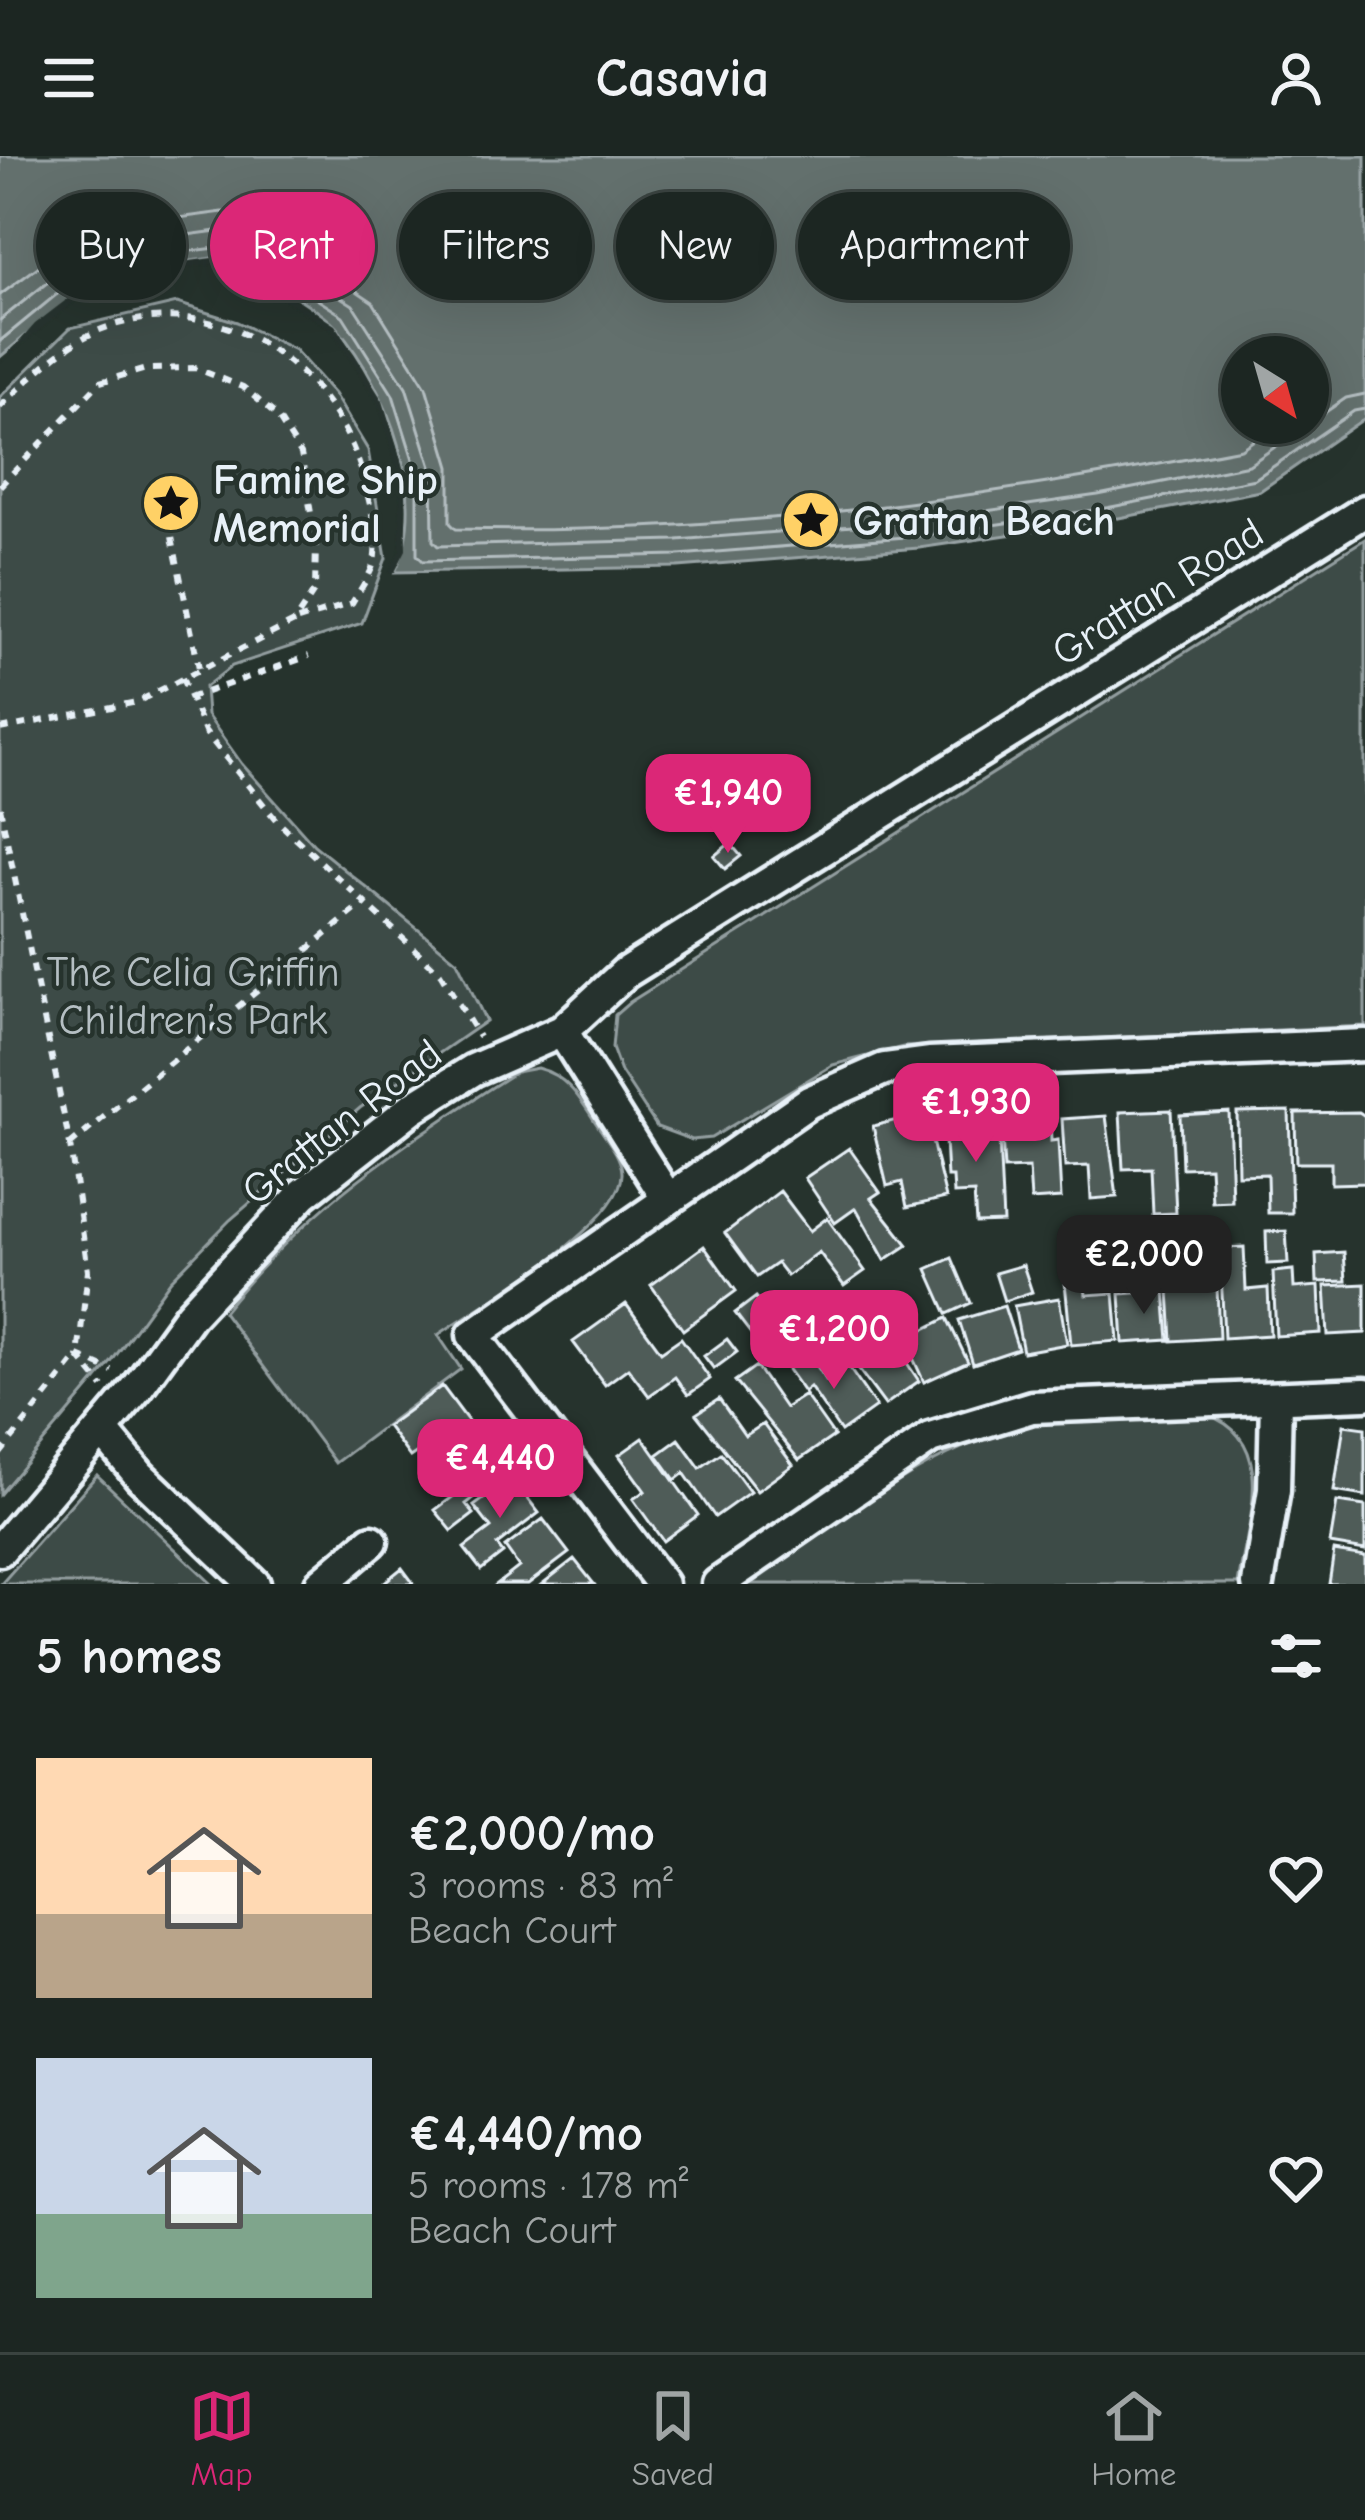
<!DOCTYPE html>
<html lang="en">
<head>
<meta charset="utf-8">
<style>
  :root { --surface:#1c2622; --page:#252e2a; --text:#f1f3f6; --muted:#a0a5a5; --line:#3a4340; --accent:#db2777 }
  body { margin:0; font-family:"Comic Neue",sans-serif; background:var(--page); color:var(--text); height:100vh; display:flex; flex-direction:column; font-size:45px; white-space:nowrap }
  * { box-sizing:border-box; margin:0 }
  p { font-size:39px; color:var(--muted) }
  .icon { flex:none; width:66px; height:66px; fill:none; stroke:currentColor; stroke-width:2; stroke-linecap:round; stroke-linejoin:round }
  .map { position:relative; height:1428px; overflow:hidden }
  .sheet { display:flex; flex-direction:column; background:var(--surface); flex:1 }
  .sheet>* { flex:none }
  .top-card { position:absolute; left:36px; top:36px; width:1293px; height:108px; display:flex; gap:24px }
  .needle { width:78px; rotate:143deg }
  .controls { position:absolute; left:1221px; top:180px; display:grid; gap:24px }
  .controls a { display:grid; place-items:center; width:108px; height:108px; border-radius:50%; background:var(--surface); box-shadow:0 12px 48px #0002,0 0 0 3px var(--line); font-size:60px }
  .price { position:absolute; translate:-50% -102px; padding:0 27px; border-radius:24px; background:var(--accent); color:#fff; font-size:39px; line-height:78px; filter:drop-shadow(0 3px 6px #0008) }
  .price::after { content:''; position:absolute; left:50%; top:72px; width:36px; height:27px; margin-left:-18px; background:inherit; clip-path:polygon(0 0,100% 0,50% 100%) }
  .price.selected { background:#222; color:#fff }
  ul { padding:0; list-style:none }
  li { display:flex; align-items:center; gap:36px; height:300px; padding:0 36px }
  li span { display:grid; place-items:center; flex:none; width:336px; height:240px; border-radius:0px; color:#555 }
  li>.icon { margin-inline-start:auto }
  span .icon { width:144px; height:144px; fill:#fffc; stroke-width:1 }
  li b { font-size:51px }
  h2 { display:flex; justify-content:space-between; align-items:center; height:144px; padding:0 36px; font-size:51px }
  .chip { padding:0 42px; border-radius:54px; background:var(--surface); box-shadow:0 12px 48px #0002,0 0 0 3px var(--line); font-size:42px; line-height:108px }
  .chip.selected { background:var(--accent); color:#fff }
  header { display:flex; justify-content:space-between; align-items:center; height:156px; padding:0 36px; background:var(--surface); font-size:54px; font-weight:700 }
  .tab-bar { display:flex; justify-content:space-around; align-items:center; height:168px; border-top:3px solid var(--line); background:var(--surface); font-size:33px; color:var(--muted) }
  .tab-bar a { display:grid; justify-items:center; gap:6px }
  .tab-bar .selected { color:var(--accent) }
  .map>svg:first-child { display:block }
</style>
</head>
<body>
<header><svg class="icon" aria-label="menu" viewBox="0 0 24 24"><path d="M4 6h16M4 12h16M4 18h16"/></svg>Casavia<svg class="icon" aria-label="person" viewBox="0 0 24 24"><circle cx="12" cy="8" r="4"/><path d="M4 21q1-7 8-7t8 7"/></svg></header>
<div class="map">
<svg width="1365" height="1428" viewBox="0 0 1365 1428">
  <rect width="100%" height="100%" fill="#26332d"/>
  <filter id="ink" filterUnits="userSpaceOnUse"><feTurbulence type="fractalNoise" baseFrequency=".00833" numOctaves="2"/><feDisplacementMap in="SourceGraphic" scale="24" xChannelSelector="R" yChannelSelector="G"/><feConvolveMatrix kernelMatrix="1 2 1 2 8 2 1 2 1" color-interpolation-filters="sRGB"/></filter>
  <g filter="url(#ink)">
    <!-- green -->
    <path fill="#3e4b47" stroke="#939ea0" stroke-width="3" d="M 177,147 L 237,166 L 295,194 L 334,238 L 368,294 L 386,402 L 362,467 L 232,510 L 205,531 L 207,559 L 242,608 L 314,689 L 457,805 L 486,865 L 360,952 L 230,1064 L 170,1125 L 112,1205 L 0,1338 L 0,241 L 70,172 Z
      M 1365,383 L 1365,870 L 903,891 L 833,909 L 711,982 L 692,984 L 657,971 L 621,916 L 612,892 L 615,859 L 630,846 Z
      M 537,912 C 566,919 580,942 596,967 C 605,981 621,999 622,1016 C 625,1068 479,1150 438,1179 L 461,1213 L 335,1307 L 223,1156 C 305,1053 405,986 516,916 Z
      M 1208,1259 C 1280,1285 1247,1370 1238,1428 L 750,1428 C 836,1371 928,1289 1032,1269 C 1089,1258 1150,1261 1208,1259 Z
      M 97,1319 L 212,1428 L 1,1428 Z"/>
    <!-- water -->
    <path fill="#636f6d" stroke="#98a3a5" stroke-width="3" fill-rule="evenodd" d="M 0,0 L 1365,0 L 1365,262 L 1260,335 L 1103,365 L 919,392 L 678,411 L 395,416 C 430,340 388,233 337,172 C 315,147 257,120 227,100 L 101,117 L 0,201 ZM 1242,201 L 1308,201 L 1308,267 L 1242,267 Z"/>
    <!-- pier -->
    <path fill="#26332d" d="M 227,100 L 335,169 L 383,245 L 405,318 L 406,394 L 395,416 L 389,416 L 400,392 L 399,319 L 378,248 L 331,174 L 226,107 L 103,123 L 0,207 L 35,168 L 101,117 Z"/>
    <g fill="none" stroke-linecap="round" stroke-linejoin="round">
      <!-- shore -->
      <path stroke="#b3bdc0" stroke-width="3" d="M 0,139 L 88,74 L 223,56 L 246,60 L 373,146 L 426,231 L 450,311 L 450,367 L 456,373 C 718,380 984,342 1241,293 L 1279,267
        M 0,164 L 91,92 L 224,74 L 241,77 L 353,149 L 406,231 L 432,314 L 433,385 L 438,390 L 677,384 L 916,365 L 1098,339 L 1249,309 L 1346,242 L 1365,238
        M 0,185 L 96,106 L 234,90 L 343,160 L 393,239 L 417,316 L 417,399 L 423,405 L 678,399 L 918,380 L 1101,353 L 1255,323 L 1354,255 L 1365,253"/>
    </g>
    <!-- building -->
    <path fill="#505c59" stroke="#e8f1f8" stroke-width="3" d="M 730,687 L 741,700 L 725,713 L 714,700 Z
      M 1171,954 L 1176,1057 L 1153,1058 L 1151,1012 L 1123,1013 L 1120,956 Z
      M 1289,955 L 1292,1057 L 1268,1057 L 1267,1018 L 1238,1019 L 1237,956 Z
      M 1229,956 L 1232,1045 L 1212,1046 L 1210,1011 L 1182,1012 L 1180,959 Z
      M 1359,956 L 1365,960 L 1365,1027 L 1331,1028 L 1331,1007 L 1296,1007 L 1295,957 Z
      M 925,957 L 946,1042 L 907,1051 L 902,1026 L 887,1030 L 873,970 Z
      M 1050,960 L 1051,985 L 1058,984 L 1061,1042 L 1031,1044 L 1029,1012 L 1004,1013 L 1001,963 Z
      M 1106,960 L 1117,1041 L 1091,1043 L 1089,1010 L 1065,1011 L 1062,963 Z
      M 998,962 L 1003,1066 L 976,1067 L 974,1037 L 954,1038 L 953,1021 L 947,1021 L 944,965 Z
      M 849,992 L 880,1036 L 871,1042 L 908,1089 L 885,1104 L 856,1052 L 835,1067 L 805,1022 Z
      M 780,1035 L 810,1075 L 827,1062 L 865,1115 L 844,1130 L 819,1096 L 787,1120 L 777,1107 L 757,1121 L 725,1077 Z
      M 1286,1075 L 1288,1107 L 1267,1108 L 1266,1076 Z
      M 704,1090 L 736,1135 L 683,1174 L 651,1129 Z
      M 1244,1091 L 1246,1134 L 1268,1132 L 1270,1179 L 1224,1182 L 1220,1092 Z
      M 1081,1092 L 1086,1139 L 1114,1137 L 1118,1185 L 1071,1189 L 1062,1094 Z
      M 1344,1096 L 1346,1125 L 1317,1126 L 1316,1098 Z
      M 952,1102 L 971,1147 L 947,1158 L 927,1113 Z
      M 1194,1102 L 1196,1130 L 1167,1132 L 1165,1103 Z
      M 1142,1104 L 1143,1132 L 1114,1134 L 1112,1105 Z
      M 1023,1109 L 1032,1136 L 1004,1145 L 995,1117 Z
      M 1293,1114 L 1294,1132 L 1319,1130 L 1321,1177 L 1276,1180 L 1273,1116 Z
      M 1365,1128 L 1365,1177 L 1328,1179 L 1325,1130 Z
      M 1217,1131 L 1219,1182 L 1172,1185 L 1169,1134 Z
      M 1165,1135 L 1169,1184 L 1123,1187 L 1120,1138 Z
      M 756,1141 L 779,1172 L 758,1187 L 735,1157 Z
      M 1059,1142 L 1067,1188 L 1023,1196 L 1014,1150 Z
      M 906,1144 L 921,1175 L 947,1162 L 968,1206 L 924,1226 L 902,1178 L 894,1181 L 882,1156 Z
      M 626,1148 L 661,1196 L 681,1182 L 710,1223 L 688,1239 L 675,1221 L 649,1240 L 628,1212 L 605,1229 L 573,1186 Z
      M 1004,1150 L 1018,1193 L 973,1208 L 959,1164 Z
      M 846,1152 L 870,1188 L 887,1177 L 919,1225 L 885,1249 L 824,1167 Z
      M 727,1183 L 737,1196 L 714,1213 L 704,1200 Z
      M 808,1197 L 826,1224 L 847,1209 L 876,1251 L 841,1276 L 810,1231 L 804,1236 L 787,1212 Z
      M 756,1210 L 785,1252 L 805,1239 L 834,1280 L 799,1304 L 735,1225 Z
      M 442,1230 L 477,1277 L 441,1304 L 429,1288 L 410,1301 L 387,1270 Z
      M 719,1243 L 745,1280 L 763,1268 L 793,1309 L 757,1335 L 696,1258 Z
      M 1344,1269 L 1365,1272 L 1365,1340 L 1334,1335 Z
      M 643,1282 L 698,1359 L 663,1385 L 633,1343 L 645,1335 L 619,1299 Z
      M 481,1283 L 507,1316 L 466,1348 L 474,1358 L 452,1375 L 435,1354 L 462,1334 L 444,1311 Z
      M 679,1283 L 700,1312 L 721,1297 L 750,1336 L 715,1361 L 684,1317 L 675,1324 L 657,1299 Z
      M 512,1322 L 539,1357 L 497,1389 L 503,1397 L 481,1414 L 464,1392 L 491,1372 L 474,1350 Z
      M 1337,1346 L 1365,1350 L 1365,1394 L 1330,1388 Z
      M 543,1363 L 569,1397 L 528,1428 L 497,1428 L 519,1411 L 505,1391 Z
      M 1334,1395 L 1365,1400 L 1365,1428 L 1329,1428 Z
      M 574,1403 L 594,1428 L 542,1428 Z
      M 402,1412 L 414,1428 L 382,1428 Z"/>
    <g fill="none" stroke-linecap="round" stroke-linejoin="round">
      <defs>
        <path id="minor" d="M 562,875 L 667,1042
          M 102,1274 L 140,1320 L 254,1428
          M 0,1394 L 137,1232 L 190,1159 L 303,1038 L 412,952 L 473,914 L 562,875 L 625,817 L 1365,355
          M 321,1428 L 372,1385
          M 662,1428 L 473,1179 L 809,946 L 884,913 L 929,907 L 1365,889
          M 718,1428 L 930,1282 L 1032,1251 L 1365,1238
          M 1258,1428 L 1274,1334 L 1276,1242"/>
      </defs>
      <!-- minor casing -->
      <use href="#minor" stroke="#e8f1f8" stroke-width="39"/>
      <!-- path -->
      <path stroke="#e8f1f8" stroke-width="6" stroke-dasharray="9 9" stroke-linecap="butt" d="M 0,251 C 33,220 66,184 111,170 C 227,134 335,214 364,324 C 370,349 379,380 374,406 C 371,419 359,435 352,447 L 295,465
        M 0,330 L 100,226 L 146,213 L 195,212 L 243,231 L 277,260 L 301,298 L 316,387 L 315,434 L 294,466 L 137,546 L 0,573
        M 172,381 L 199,512
        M 182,522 L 205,576 L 277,665 L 440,817 L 479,881
        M 189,542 L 309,500
        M 0,651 L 70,989 L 88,1115 L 78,1200 L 112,1215
        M 70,989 L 364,747
        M 0,1298 L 78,1200 L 103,1231"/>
      <!-- minor -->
      <use href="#minor" stroke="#26332d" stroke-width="30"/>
    </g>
  </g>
  <!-- icons -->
  <defs>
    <symbol id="sight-disc" viewBox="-11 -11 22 22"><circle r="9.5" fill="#ffd166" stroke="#26332d"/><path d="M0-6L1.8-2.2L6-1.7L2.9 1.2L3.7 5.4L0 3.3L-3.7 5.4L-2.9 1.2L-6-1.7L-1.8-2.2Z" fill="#111"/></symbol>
  </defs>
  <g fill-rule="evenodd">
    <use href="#sight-disc" x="138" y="314" width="66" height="66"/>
    <use href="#sight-disc" x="778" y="331" width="66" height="66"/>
  </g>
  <g text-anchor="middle" stroke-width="9" stroke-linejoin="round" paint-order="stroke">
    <!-- poi labels -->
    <g font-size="42" font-weight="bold" fill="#e8f1f8" stroke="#26332d" text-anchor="start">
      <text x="213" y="338">Famine Ship<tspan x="213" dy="48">Memorial</tspan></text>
      <text x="853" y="379">Grattan Beach</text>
    </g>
    <!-- street labels -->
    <g font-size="42" fill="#e8f1f8" stroke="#26332d">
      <text transform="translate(1157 435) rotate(-32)" y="15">Grattan Road</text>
      <text transform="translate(341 965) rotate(-38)" y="15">Grattan Road</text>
    </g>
    <!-- park labels -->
    <g font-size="42" fill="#b5bfc3" stroke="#26332d">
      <text x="193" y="830">The Celia Griffin<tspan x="193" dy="48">Children’s Park</tspan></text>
    </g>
  </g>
</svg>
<div class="controls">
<a><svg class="needle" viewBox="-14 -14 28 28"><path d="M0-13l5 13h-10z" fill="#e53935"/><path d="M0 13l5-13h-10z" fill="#a0a5a5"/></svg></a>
</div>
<b class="price" style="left:728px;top:700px">€1,940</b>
<b class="price" style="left:976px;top:1009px">€1,930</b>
<b class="price selected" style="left:1144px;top:1161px">€2,000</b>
<b class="price" style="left:834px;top:1236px">€1,200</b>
<b class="price" style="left:500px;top:1365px">€4,440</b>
<div class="top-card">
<a class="chip">Buy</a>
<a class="chip selected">Rent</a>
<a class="chip">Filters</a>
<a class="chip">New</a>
<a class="chip">Apartment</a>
</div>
</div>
<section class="sheet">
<h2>5 homes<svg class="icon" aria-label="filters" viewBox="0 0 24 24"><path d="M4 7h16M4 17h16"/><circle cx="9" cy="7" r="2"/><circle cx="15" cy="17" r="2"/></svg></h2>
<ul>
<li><span style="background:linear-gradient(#ffd9b3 65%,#b9a48a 0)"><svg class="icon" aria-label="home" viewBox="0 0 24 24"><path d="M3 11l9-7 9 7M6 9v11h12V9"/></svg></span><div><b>€2,000/mo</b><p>3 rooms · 83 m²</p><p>Beach Court</p></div><svg class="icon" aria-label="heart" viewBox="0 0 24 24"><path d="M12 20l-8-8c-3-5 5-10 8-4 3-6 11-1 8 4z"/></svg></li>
<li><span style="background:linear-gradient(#c9d6e8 65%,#7fa58c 0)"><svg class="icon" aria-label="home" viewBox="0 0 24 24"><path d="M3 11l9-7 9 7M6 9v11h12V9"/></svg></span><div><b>€4,440/mo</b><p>5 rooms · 178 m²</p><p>Beach Court</p></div><svg class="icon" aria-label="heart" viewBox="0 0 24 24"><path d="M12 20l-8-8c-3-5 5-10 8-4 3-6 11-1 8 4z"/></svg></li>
</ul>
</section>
<nav class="tab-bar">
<a class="selected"><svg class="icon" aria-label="map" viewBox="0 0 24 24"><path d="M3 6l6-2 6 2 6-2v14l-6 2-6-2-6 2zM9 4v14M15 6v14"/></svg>Map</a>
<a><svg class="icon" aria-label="saved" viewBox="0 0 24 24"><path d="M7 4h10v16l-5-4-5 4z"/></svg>Saved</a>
<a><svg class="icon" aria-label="home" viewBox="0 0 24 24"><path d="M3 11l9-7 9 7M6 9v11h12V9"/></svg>Home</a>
</nav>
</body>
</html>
